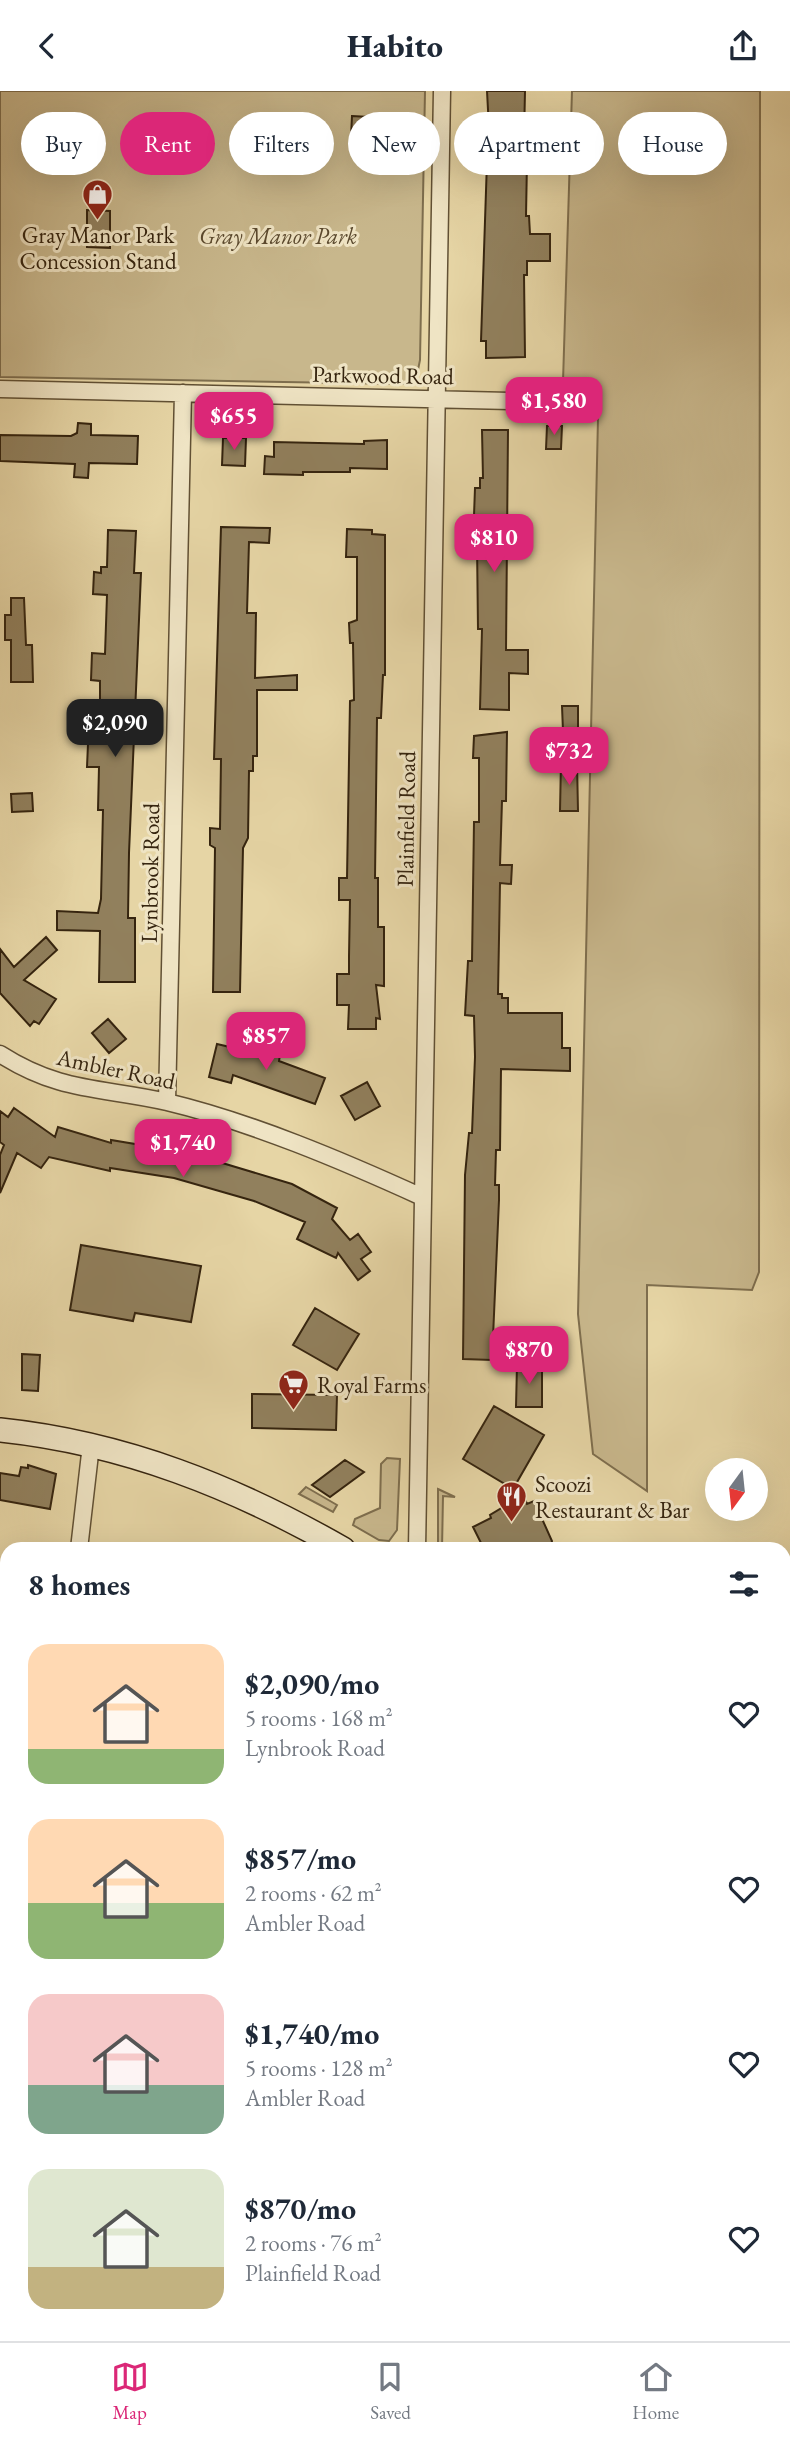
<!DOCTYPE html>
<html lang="en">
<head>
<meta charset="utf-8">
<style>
  :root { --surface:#fff; --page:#f6f6f7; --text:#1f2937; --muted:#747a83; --line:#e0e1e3; --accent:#db2777 }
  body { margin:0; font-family:"EB Garamond",serif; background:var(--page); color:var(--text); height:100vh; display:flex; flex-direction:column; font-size:26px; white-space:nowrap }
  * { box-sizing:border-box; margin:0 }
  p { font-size:23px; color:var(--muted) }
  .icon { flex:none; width:38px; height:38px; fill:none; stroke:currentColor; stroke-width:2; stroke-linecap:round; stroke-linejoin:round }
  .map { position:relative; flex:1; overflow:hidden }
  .side { position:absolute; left:0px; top:1451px; width:791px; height:800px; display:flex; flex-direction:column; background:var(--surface); border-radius:21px 21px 0 0; box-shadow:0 7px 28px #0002 }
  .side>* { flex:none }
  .hud { position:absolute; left:21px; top:21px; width:749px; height:63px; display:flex; gap:14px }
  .needle { width:46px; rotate:195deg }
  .controls { position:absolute; left:705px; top:1367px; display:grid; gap:14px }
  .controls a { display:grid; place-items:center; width:63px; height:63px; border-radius:50%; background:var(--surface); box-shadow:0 7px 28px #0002; font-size:35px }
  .price { position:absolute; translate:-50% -60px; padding:0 16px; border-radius:14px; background:var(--accent); color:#fff; font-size:23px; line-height:46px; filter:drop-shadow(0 2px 4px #0008) }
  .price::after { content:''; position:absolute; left:50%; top:42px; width:21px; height:16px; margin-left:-10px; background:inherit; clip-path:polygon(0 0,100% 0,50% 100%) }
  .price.active { background:#222; color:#fff }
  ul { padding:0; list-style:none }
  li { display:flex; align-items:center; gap:21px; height:175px; padding:0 28px }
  li span { display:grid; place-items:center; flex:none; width:196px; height:140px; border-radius:21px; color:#555 }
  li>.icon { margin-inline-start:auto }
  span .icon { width:84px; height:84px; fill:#fffc; stroke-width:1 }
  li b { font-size:30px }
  h2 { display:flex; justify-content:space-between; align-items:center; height:84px; padding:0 28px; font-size:30px }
  .pill { padding:0 24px; border-radius:32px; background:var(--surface); box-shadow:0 7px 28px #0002; font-size:24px; line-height:63px }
  .pill.active { background:var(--accent); color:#fff }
  header { display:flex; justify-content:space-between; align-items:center; height:91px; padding:0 28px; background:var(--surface); font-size:32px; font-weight:800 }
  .dock { display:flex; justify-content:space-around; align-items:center; height:98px; border-top:2px solid var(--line); background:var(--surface); font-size:19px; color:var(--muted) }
  .dock a { display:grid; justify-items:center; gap:4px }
  .dock .active { color:var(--accent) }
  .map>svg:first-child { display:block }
</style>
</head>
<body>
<header><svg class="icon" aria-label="back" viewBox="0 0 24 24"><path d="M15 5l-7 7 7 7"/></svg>Habito<svg class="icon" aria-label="share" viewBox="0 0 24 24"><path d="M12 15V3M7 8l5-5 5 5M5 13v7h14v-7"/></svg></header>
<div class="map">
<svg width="790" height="2250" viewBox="0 0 790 2250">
  <rect width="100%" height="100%" fill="#e6d5a5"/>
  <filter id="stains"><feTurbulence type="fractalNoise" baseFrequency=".00286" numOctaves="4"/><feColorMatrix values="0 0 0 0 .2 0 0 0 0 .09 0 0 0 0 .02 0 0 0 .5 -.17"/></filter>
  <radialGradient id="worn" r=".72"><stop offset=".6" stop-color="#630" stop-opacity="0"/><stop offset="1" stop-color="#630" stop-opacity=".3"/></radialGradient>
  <!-- green -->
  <path fill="#c8b78c" stroke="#7e6e4e" stroke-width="2" d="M 0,0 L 425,0 L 420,269 L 417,284 L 403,293 L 0,286 Z
    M 572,0 L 760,0 L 759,1181 L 752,1199 L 647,1194 L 647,1400 L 593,1363 L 578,1223 L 598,327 L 562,323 Z
    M 387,1367 L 400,1368 L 397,1439 L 389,1450 L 379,1449 L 353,1434 L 355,1428 L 380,1417 L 381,1373 Z
    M 306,1396 L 337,1414 L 333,1421 L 299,1403 Z
    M 438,1398 L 455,1406 L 443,1405 L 442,1458 L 438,1458 Z
    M 540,2244 L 582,2244 L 582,2250 L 539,2250 Z
    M 587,2244 L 698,2244 L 698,2250 L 587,2250 Z"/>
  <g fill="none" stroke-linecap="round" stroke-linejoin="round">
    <!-- stream -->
    <path stroke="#7b6a4a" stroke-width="5" d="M 0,2005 L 7,2007"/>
  </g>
  <!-- building -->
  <path fill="#91805d" stroke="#35240f" stroke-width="2" d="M 487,0 L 525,0 L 524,47 L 535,47 L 535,70 L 527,70 L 526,125 L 529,125 L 530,143 L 550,143 L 550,170 L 527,170 L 527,184 L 524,184 L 525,266 L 486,267 L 486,250 L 481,250 L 487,70 L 488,56 L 490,56 Z
    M 352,25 L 369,26 L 368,47 L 351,46 Z
    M 87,119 L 110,120 L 110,157 L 87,156 Z
    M 78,332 L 91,333 L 91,344 L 138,345 L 137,373 L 89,372 L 88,387 L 74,386 L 75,373 L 0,370 L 0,344 L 71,345 L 77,342 Z
    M 547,335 L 562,335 L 561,358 L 546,358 Z
    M 482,339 L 508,339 L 506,559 L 528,559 L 528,583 L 509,582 L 509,619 L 480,618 L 482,538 L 478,538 L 477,452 L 473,452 L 475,397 L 480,397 L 480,387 L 483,387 Z
    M 223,347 L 246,347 L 245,375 L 222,374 Z
    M 387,349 L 387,378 L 350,377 L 350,381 L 303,381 L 303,384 L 264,383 L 265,365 L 274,366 L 274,351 L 364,353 L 364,350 Z
    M 221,436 L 270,437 L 269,452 L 249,451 L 247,522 L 256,522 L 255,587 L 297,584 L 297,599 L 257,599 L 257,665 L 253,665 L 253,680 L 249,680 L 248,747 L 243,757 L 240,901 L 213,901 L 215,757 L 210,754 L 210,737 L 220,738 L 221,668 L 214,668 Z
    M 347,438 L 372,439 L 372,443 L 385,444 L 385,584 L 383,584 L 381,627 L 377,627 L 375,787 L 378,787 L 378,836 L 384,836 L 384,895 L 376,894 L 380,928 L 376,927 L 376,938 L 348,938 L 349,914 L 337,914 L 337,883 L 349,883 L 349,865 L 350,809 L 339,809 L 339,787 L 347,787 L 350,610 L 354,609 L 353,552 L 350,552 L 349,532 L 357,529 L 357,466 L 346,466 Z
    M 108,439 L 136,440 L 134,482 L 141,482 L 129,762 L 128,827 L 135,827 L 135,891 L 99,891 L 100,840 L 57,839 L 57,820 L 98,822 L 101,808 L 103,719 L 98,719 L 99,676 L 87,676 L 88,653 L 100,653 L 100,590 L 91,589 L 92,562 L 105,563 L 107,504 L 93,503 L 94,481 L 101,482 L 101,476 L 107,476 Z
    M 11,507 L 24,507 L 26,554 L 32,554 L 33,591 L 11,591 L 11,549 L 5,549 L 5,524 L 11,524 Z
    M 562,615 L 578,615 L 578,640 L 563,640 Z
    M 507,641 L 506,710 L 502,710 L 500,774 L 512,774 L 511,793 L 500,792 L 498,903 L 502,903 L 502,907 L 508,907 L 508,922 L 562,922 L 562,957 L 570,957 L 570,980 L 501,978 L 500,1059 L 496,1059 L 495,1094 L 499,1094 L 499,1109 L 492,1269 L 463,1268 L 465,1084 L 469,1042 L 472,1042 L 475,966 L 474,925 L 465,924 L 468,870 L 472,870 L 474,731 L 479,731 L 479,667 L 473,667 L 474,645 Z
    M 561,671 L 577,672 L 578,720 L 560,720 Z
    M 32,702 L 33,720 L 12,721 L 11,703 Z
    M 46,846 L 57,859 L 24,889 L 56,908 L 39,933 L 34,930 L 30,935 L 0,902 L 0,858 L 14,876 Z
    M 108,928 L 126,948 L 109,962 L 92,942 Z
    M 217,953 L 264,964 L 266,959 L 280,964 L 279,970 L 325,987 L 315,1013 L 233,984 L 231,992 L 209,986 Z
    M 367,991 L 380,1015 L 355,1029 L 341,1005 Z
    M 14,1017 L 55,1046 L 58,1036 L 111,1052 L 111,1049 L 189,1062 L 292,1093 L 337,1117 L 332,1128 L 350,1149 L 358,1143 L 371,1161 L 361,1168 L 370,1180 L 358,1189 L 338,1162 L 336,1167 L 297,1148 L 305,1131 L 254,1110 L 174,1087 L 110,1077 L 110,1080 L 49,1066 L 41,1077 L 17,1062 L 0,1102 L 0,1064 L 4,1054 L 0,1051 L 0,1020 L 8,1026 Z
    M 81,1154 L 201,1175 L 191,1231 L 135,1222 L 133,1230 L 70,1219 Z
    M 315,1217 L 359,1243 L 337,1279 L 293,1254 Z
    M 22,1263 L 40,1264 L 38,1300 L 22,1299 Z
    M 517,1274 L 542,1274 L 542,1316 L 516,1316 Z
    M 252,1303 L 337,1304 L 336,1339 L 252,1337 Z
    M 494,1315 L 544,1344 L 513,1398 L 463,1368 Z
    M 345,1369 L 364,1381 L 330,1406 L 312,1394 Z
    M 28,1374 L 56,1383 L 50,1418 L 0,1409 L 0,1382 L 19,1385 L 21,1376 L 28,1377 Z
    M 523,1404 L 527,1413 L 534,1410 L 552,1450 L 550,1458 L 484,1458 L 473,1436 L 491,1427 L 490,1424 Z"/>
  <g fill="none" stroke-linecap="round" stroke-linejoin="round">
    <defs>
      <path id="street" d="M 0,298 L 554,311
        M 0,963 C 61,1002 102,996 167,1011 C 251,1031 343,1070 422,1106
        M 167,1011 L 183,302
        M 79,1458 L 91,1354
        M 417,1458 L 442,0
        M 345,2250 L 349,2244"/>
      <path id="secondary" d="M 0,1339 C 124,1352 235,1396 343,1458
        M 784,1740 L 790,1744"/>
    </defs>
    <!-- street casing -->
    <use href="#street" stroke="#615034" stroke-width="19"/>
    <!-- secondary casing -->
    <use href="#secondary" stroke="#35240f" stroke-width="26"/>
    <!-- street -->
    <use href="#street" stroke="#efe4c4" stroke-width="16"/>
    <!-- secondary -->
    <use href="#secondary" stroke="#efe4c4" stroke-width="23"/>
  </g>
  <!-- icons -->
  <defs>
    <symbol id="shop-pin" viewBox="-11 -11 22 30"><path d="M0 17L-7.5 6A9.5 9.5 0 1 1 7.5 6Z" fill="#8f2418" stroke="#efe4c4"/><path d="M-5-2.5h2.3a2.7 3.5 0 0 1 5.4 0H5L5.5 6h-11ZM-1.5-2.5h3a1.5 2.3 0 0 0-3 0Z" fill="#fff"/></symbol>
    <symbol id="supermarket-pin" viewBox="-11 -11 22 30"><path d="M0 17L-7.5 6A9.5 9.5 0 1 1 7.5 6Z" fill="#8f2418" stroke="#efe4c4"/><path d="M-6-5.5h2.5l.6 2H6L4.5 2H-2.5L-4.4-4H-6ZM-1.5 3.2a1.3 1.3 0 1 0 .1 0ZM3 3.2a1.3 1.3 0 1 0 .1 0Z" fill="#fff"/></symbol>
    <symbol id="restaurant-pin" viewBox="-11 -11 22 30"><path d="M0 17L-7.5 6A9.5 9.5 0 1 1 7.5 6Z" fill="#8f2418" stroke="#efe4c4"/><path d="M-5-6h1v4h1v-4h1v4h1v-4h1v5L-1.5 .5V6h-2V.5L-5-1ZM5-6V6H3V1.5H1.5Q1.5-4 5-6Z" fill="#fff"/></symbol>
  </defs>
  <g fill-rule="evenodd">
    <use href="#shop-pin" x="80" y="86" width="35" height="47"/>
    <use href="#supermarket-pin" x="276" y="1276" width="35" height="47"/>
    <use href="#restaurant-pin" x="494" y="1388" width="35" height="47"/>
  </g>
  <g text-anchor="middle" stroke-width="6" stroke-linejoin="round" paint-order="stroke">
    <!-- poi labels -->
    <g font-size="23" fill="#35240f" stroke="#efe4c4" text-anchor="start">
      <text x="98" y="152" text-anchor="middle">Gray Manor Park<tspan x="98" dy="26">Concession Stand</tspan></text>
      <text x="317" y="1302">Royal Farms</text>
      <text x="535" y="1401">Scoozi<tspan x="535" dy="26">Restaurant &amp; Bar</tspan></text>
    </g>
    <!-- park labels -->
    <g font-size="23" font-style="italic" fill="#5a492e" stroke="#efe4c4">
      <text x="278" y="153">Gray Manor Park</text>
    </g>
    <!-- street labels -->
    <g font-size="23" fill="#35240f" stroke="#efe4c4">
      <text transform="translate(383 284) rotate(1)" y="8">Parkwood Road</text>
      <text transform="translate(406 728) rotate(-89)" y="8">Plainfield Road</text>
      <text transform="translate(150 782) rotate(-89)" y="8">Lynbrook Road</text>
      <text transform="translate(116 978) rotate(12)" y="8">Ambler Road</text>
    </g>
  </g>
  <rect width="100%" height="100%" filter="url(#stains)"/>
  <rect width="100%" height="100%" fill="url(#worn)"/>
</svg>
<div class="controls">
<a><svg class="needle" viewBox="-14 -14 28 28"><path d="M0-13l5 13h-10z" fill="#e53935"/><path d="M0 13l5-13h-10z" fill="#747a83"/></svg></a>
</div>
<b class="price" style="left:554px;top:346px">$1,580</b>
<b class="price" style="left:234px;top:361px">$655</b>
<b class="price" style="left:494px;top:483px">$810</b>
<b class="price active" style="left:115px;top:668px">$2,090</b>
<b class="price" style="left:569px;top:696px">$732</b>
<b class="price" style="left:266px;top:981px">$857</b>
<b class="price" style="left:183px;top:1088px">$1,740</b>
<b class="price" style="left:529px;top:1295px">$870</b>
<div class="hud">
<a class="pill">Buy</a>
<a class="pill active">Rent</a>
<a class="pill">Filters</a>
<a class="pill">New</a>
<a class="pill">Apartment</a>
<a class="pill">House</a>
</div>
<section class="side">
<h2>8 homes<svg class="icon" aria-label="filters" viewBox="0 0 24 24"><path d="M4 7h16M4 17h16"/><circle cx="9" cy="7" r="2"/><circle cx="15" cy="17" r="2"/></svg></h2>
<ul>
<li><span style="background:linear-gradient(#ffd9b3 75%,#8fb573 0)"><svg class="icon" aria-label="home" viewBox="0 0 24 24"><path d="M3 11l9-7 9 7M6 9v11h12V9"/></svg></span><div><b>$2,090/mo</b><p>5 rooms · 168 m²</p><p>Lynbrook Road</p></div><svg class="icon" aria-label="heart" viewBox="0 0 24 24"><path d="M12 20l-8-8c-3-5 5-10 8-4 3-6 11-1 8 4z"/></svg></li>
<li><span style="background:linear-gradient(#ffd9b3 60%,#8fb573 0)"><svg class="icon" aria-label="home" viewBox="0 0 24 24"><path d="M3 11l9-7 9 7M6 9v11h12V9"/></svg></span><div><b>$857/mo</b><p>2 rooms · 62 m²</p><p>Ambler Road</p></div><svg class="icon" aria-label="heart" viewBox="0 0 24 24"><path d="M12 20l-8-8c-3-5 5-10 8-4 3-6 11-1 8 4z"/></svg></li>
<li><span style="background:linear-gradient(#f6c9c9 65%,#7fa58c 0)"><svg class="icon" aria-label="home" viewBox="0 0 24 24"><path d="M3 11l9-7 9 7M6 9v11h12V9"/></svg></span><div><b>$1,740/mo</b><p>5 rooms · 128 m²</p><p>Ambler Road</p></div><svg class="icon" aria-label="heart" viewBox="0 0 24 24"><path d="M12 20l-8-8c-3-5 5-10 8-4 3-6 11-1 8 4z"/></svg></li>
<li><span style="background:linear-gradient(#dfe7d0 70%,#c2b280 0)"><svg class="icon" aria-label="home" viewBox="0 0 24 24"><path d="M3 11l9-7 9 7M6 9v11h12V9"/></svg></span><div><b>$870/mo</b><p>2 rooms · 76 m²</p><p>Plainfield Road</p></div><svg class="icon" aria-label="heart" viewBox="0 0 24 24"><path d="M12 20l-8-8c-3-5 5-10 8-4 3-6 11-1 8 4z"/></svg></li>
</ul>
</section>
</div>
<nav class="dock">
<a class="active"><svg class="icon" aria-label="map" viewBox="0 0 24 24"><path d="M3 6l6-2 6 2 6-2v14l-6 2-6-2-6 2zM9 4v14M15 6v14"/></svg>Map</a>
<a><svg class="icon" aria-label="saved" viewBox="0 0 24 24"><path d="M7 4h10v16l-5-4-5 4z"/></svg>Saved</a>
<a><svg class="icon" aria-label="home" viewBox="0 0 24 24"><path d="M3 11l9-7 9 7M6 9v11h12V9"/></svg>Home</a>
</nav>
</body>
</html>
